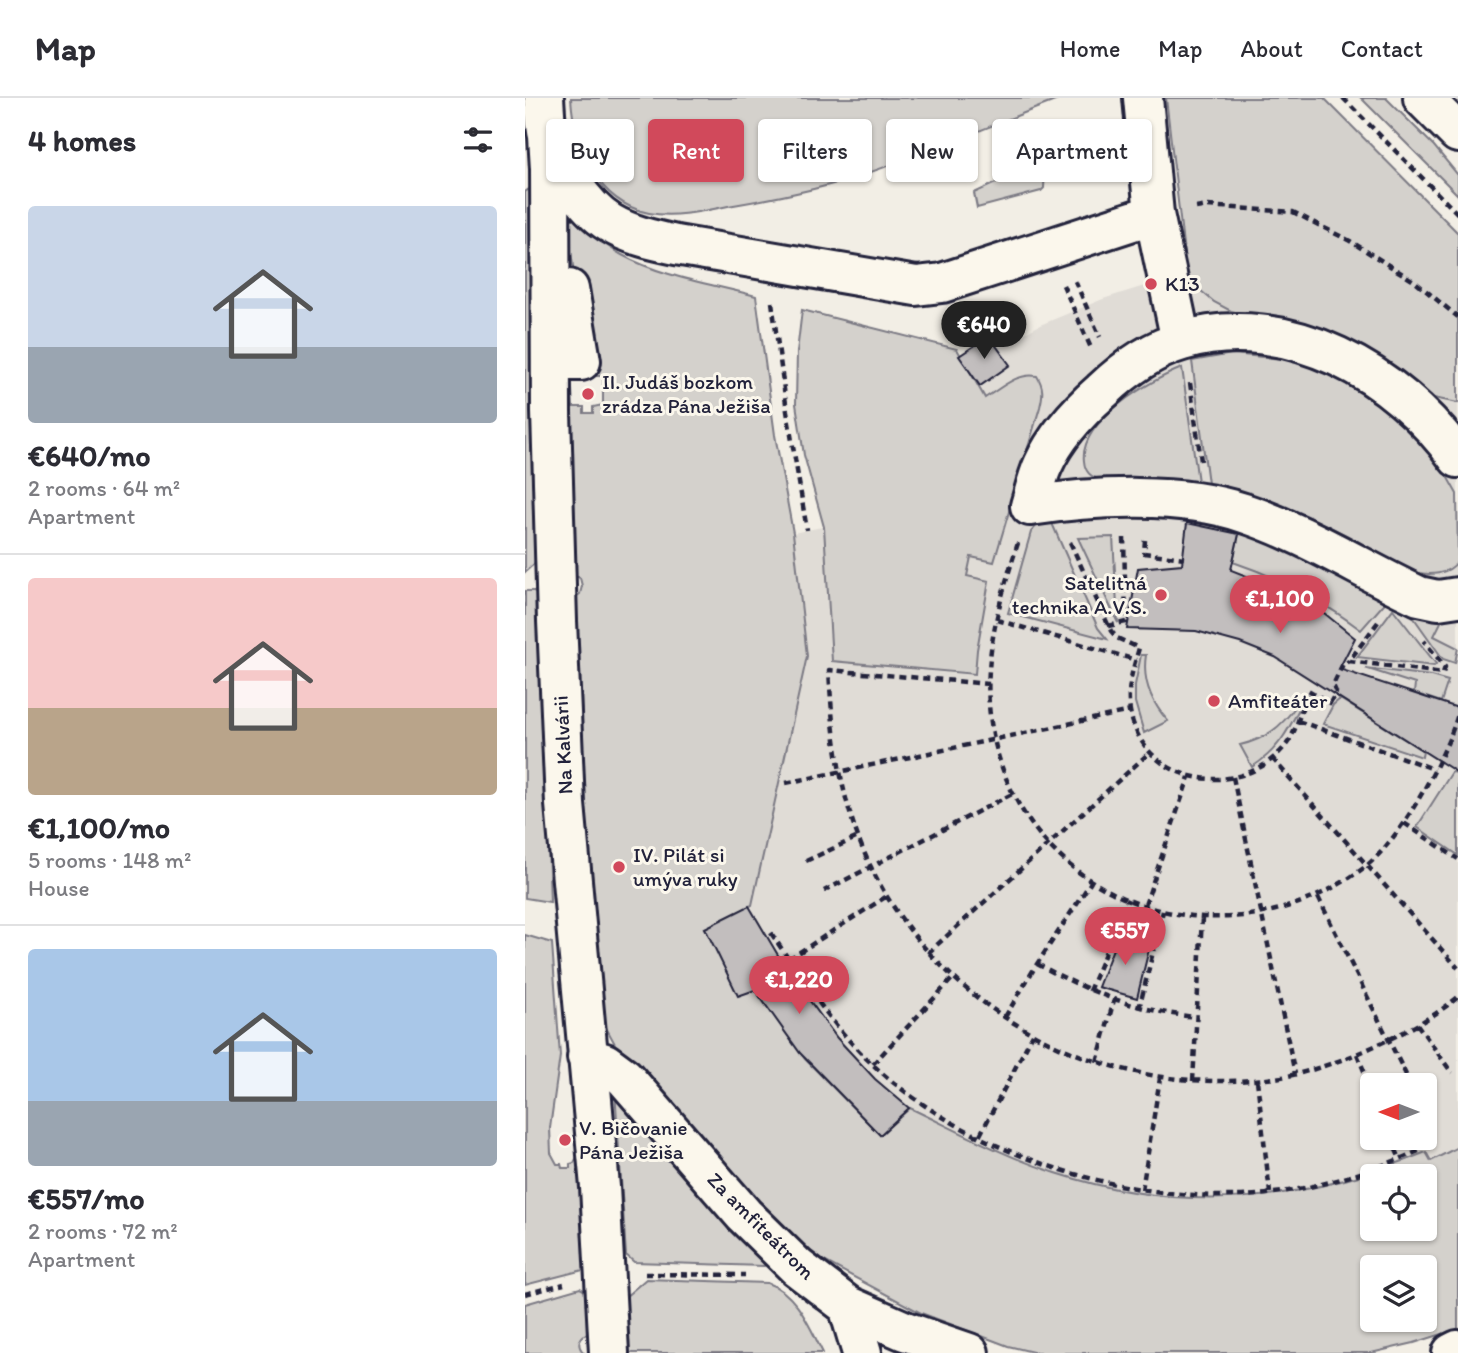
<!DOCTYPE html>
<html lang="en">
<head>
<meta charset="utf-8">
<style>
  :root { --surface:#fff; --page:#f7f7f7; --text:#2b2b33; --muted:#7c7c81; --line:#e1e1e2; --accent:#d1495b }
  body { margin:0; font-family:Itim,sans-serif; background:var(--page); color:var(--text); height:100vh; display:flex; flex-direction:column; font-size:26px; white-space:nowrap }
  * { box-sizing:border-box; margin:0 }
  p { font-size:23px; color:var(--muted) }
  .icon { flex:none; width:38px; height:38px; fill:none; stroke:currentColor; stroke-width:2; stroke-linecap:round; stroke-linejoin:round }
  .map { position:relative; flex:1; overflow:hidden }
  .details { display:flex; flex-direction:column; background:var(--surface); width:525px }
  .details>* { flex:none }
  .guide { position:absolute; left:21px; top:21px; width:665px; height:63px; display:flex; gap:14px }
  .needle { width:46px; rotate:270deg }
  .tools { position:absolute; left:835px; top:975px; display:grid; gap:14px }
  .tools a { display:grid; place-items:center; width:77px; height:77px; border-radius:7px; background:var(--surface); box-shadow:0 2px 5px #0004; font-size:35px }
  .price { position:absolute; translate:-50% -60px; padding:0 16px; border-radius:24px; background:var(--accent); color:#fff; font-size:23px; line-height:46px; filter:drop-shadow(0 2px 4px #0008) }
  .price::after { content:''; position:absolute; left:50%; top:42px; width:21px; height:16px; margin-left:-10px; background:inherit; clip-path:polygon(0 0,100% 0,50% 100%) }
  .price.selected { background:#222; color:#fff }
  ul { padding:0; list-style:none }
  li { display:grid; align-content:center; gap:14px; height:371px; padding:0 28px }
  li+li { border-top:2px solid var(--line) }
  li span { display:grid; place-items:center; height:217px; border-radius:7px; color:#555 }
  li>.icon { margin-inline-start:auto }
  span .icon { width:126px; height:126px; fill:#fffc; stroke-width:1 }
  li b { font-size:30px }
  h2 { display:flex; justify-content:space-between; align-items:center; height:84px; padding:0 28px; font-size:30px }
  .pill { padding:0 24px; border-radius:7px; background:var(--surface); box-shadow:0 2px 5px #0004; font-size:24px; line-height:63px }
  .pill.selected { background:var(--accent); color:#fff }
  header { display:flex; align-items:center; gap:42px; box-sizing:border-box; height:98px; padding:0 35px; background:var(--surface); border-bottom:2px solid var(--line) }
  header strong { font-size:33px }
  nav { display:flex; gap:38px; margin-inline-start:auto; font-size:24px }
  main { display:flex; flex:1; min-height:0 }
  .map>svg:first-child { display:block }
</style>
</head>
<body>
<header>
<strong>Map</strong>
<nav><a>Home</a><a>Map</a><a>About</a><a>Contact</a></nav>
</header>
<main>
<section class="details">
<h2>4 homes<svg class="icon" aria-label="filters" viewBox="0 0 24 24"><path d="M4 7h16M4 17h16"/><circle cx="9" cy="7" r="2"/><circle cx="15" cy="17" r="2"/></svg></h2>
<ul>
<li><span style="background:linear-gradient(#c9d6e8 65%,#9aa5b1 0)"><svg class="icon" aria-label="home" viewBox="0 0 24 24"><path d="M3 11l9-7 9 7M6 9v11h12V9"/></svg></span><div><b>€640/mo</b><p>2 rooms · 64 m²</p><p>Apartment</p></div></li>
<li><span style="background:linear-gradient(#f6c9c9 60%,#b9a48a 0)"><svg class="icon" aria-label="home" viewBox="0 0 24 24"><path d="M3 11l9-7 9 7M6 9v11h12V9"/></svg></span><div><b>€1,100/mo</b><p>5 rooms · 148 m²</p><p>House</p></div></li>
<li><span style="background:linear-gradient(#a9c7e8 70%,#9aa5b1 0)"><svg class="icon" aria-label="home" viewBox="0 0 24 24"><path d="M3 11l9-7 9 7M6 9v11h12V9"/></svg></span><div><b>€557/mo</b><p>2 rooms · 72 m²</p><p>Apartment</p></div></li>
</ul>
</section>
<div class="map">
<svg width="933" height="1255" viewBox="0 0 933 1255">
  <rect width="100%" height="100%" fill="#f2eee5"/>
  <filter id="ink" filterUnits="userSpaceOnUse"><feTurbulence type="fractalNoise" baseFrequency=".0143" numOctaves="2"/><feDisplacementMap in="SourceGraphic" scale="14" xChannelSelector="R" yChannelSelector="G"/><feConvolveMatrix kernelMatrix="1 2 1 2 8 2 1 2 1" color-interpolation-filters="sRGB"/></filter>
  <g filter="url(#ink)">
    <!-- built -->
    <path fill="#e0dcd6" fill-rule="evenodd" d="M 689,178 L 933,247 L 933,1049 L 899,1067 L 933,1135 L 847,1169 L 847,1222 L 909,1222 L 794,1255 L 265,1122 L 385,1010 L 363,994 L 309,937 L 260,869 L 228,814 L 227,807 L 282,558 L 268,435 L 345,419 L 434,258 L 464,237 L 473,250 L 515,227 L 578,201 L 616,189 L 642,183 ZM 847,987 L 900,987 L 900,1040 L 847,1040 ZM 847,1078 L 900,1078 L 900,1130 L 847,1130 Z"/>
    <!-- green -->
    <path fill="#d4d1cc" stroke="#7b7a84" stroke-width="2" fill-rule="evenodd" d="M 46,0 L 538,0 C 468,26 399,57 328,80 C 288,93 245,101 203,108 C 178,113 150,120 124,115 C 71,104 49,48 46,0 Z
      M 641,0 L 799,0 L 933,135 L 933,305 L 894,297 L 779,230 L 706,213 L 689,204 L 662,181 Z
      M 836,0 L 861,0 L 909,48 L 933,77 L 933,97 Z
      M 520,71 L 519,90 L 516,93 L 452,110 L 449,95 L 490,76 Z
      M 4,91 L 9,173 L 14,454 L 9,466 L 0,474 L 0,94 Z
      M 39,109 C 57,126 75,145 97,157 C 137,179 187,186 231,198 L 250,337 L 268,435 L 282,558 L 227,807 L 180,830 L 246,912 L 280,961 L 355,1037 L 385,1010 C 433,1033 481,1059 531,1075 C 659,1117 778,1105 901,1054 L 906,1063 L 933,1049 L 933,1231 L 889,1245 L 846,1255 L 512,1255 L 483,1248 L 396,1215 L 299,1163 L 232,1112 L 110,973 L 90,946 L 78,924 L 52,665 L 48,501 L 55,496 L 57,488 L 55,480 L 47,476 L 41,272 L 46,272 L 48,309 L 59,309 L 59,315 L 68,315 L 68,309 L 78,307 L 78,278 L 65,278 ZM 847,1078 L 900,1078 L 900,1130 L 847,1130 ZM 847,1169 L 900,1169 L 900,1222 L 847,1222 Z
      M 277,212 L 432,251 L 460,300 C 476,290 493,274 512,278 C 519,289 518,297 515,309 L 469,464 L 446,459 L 442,478 L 464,483 L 452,552 L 450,576 L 307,563 L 299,429 L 279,357 L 271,306 L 272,254 Z
      M 707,256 L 778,263 L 813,272 L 882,324 L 914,364 L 932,396 L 933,463 C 923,477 905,478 889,474 C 864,468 846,450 823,438 C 779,414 734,400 684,393 L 667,263 Z
      M 657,270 L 674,391 L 575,382 C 565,378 560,374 559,363 C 554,323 626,282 657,270 Z
      M 526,423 L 573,530 L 582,541 L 483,515 L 506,434 L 512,427 Z
      M 715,431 L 864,500 L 836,532 C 796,502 756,480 708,464 Z
      M 588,439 L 593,525 L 553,440 Z
      M 0,493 L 9,493 L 15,502 L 25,804 L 0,800 Z
      M 890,509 L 917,522 L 909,538 L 933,550 L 930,565 L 918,561 L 884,513 Z
      M 868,511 L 911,566 L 909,568 L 832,559 Z
      M 616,557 L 621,557 C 617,582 627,605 643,623 L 619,635 L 610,604 L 610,587 Z
      M 840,570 L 906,578 L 923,583 L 916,604 L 889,595 L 890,586 Z
      M 815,601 L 898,653 L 897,659 L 798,626 L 808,607 Z
      M 771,608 L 775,609 C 762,635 752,653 727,669 L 715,647 C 741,641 756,629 771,608 Z
      M 927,674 L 933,675 L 933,757 L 892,729 Z
      M 0,837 L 27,845 L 35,958 L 25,1030 L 26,1055 L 32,1066 L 36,1066 L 37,1070 L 45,1070 L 45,1066 L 49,1065 L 55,1053 L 62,1171 L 0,1187 Z
      M 90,992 L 239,1160 L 241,1166 L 239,1168 L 109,1164 L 101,1157 Z
      M 121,1181 L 242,1185 C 272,1195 284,1228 298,1255 L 98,1255 L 99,1200 Z
      M 55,1190 C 71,1196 65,1219 65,1234 C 55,1238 50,1246 59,1255 L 0,1255 L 0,1206 Z"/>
    <!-- building -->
    <path fill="#c2bebe" stroke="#22223b" stroke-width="2" d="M 464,238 L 485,267 L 455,288 L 434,258 Z
      M 662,425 L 714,436 L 706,472 L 765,495 L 799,515 L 830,540 L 814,571 L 933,610 L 933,675 L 750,559 L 715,545 L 671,533 L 602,531 L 613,470 L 657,466 Z
      M 224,808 L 260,869 L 312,940 L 350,981 L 384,1010 L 355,1037 L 275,955 L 230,892 L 213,898 L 180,830 Z
      M 593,838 L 625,847 L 612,900 L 573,889 Z"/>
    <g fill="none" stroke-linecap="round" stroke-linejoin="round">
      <defs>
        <path id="minor" d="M 19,0 C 20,12 20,26 23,38 C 32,67 59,109 85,125 C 105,137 128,142 151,147 L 391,188 L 417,185 L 629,116
          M 618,0 L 629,116 L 656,243
          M 898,0 L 933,35
          M 23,38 L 25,71 L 26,314 L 32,523 L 40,706 L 75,1089 L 84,1255
          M 26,263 L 56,263 L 44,191
          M 933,360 C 874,276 762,212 657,243 C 626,252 600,271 577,293 C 553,314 531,338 518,367 C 512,380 509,395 505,408 C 569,398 657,394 719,415 C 780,435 836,471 894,498 L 913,502 L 933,499
          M 62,959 L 80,965 L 99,979 L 219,1117 L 272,1169 L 323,1208 L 380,1233 L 444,1255
          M 323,1208 L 337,1255
          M 927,1255 L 933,1252"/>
      </defs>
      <!-- minor casing -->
      <use href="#minor" stroke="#22223b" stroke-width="44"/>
      <!-- path -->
      <path stroke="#22223b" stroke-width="4.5" stroke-dasharray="7 5" stroke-linecap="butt" d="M 818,0 L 933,116
        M 671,110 L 682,108 L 768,114 L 825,143 L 889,183 L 933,219
        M 550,183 L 575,239
        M 538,187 L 566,250
        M 247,204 L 262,313 L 282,432
        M 665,285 L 676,363
        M 620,442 L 619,455 L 659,460
        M 545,444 L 586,533 L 592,540 L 614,550 C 608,571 601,591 605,613 C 619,690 721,704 764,643 C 773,628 777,608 783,592 L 805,605 L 811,594 L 808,587 L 818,566 L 824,563
        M 493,445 C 475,500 458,559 465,617 C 487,802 695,878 840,769 C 876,741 920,660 933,616
        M 472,522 L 611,562
        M 853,524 L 824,563 L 918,575 L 920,569 L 899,543
        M 583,528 L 601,524 L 599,440
        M 464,586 L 304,572 C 309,659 319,733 368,808 C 439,917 564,983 693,983 C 719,983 747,982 772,976 C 799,969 826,959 852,947 C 880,934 909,919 933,899
        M 773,623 L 909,671
        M 747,660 L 933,870
        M 708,679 L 770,976
        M 261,685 L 605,613
        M 879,725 L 933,761
        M 281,763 L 333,739
        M 299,793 L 487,696
        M 793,799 L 886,987
        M 620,807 L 664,679
        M 246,835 C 274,876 300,918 335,954 C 425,1047 578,1100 706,1098 C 770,1098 838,1077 896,1052
        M 403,855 L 624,655
        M 264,861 L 362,798
        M 512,866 C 565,894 610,913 671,919
        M 564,893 L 603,801
        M 614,911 L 638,813
        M 480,919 L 512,866 L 566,784
        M 892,926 L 927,975
        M 832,956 L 847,992
        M 572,964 L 589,902
        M 348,966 L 428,880
        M 732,982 L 745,1095
        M 668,983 L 677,820
        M 455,1037 L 508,936
        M 866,1040 L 875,1061
        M 617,1092 L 635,980
        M 120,1176 L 220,1177
        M 0,1196 L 39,1186"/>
      <!-- minor -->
      <use href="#minor" stroke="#fbf7ec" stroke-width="38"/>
    </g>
  </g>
  <!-- markers -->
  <g fill="#d1495b" stroke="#fbf7ec" stroke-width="2.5">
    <circle cx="626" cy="186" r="7"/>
    <circle cx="63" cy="296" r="7"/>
    <circle cx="636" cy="497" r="7"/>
    <circle cx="689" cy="603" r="7"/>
    <circle cx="94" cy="769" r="7"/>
    <circle cx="40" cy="1042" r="7"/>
  </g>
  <g text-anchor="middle" stroke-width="6" stroke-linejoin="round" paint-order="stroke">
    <!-- poi labels -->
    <g font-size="21" fill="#22223b" stroke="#fbf7ec" text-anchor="start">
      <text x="640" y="193">K13</text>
      <text x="77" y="291">II. Judáš bozkom<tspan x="77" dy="24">zrádza Pána Ježiša</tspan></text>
      <text x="622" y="492" text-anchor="end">Satelitná<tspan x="622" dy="24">technika A.V.S.</tspan></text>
      <text x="703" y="610">Amfiteáter</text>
      <text x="108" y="764">IV. Pilát si<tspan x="108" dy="24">umýva ruky</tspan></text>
      <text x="54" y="1037">V. Bičovanie<tspan x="54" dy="24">Pána Ježiša</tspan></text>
    </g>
    <!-- street labels -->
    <g font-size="21" fill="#22223b" stroke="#fbf7ec">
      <text transform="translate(38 647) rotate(-93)" y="7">Na Kalvárii</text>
      <text transform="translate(236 1128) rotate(45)" y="7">Za amfiteátrom</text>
    </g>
  </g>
</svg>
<div class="tools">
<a><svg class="needle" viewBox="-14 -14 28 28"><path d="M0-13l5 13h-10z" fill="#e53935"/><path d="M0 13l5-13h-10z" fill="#7c7c81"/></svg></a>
<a><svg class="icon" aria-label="locate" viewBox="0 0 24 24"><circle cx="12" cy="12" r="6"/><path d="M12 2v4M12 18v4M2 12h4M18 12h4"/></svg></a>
<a><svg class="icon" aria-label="layers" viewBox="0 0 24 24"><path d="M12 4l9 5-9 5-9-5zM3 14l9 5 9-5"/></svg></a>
</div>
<b class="price selected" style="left:459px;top:263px">€640</b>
<b class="price" style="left:755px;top:537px">€1,100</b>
<b class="price" style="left:600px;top:869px">€557</b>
<b class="price" style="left:274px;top:918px">€1,220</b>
<div class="guide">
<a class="pill">Buy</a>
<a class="pill selected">Rent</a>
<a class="pill">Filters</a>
<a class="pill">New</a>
<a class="pill">Apartment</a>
</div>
</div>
</main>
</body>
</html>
